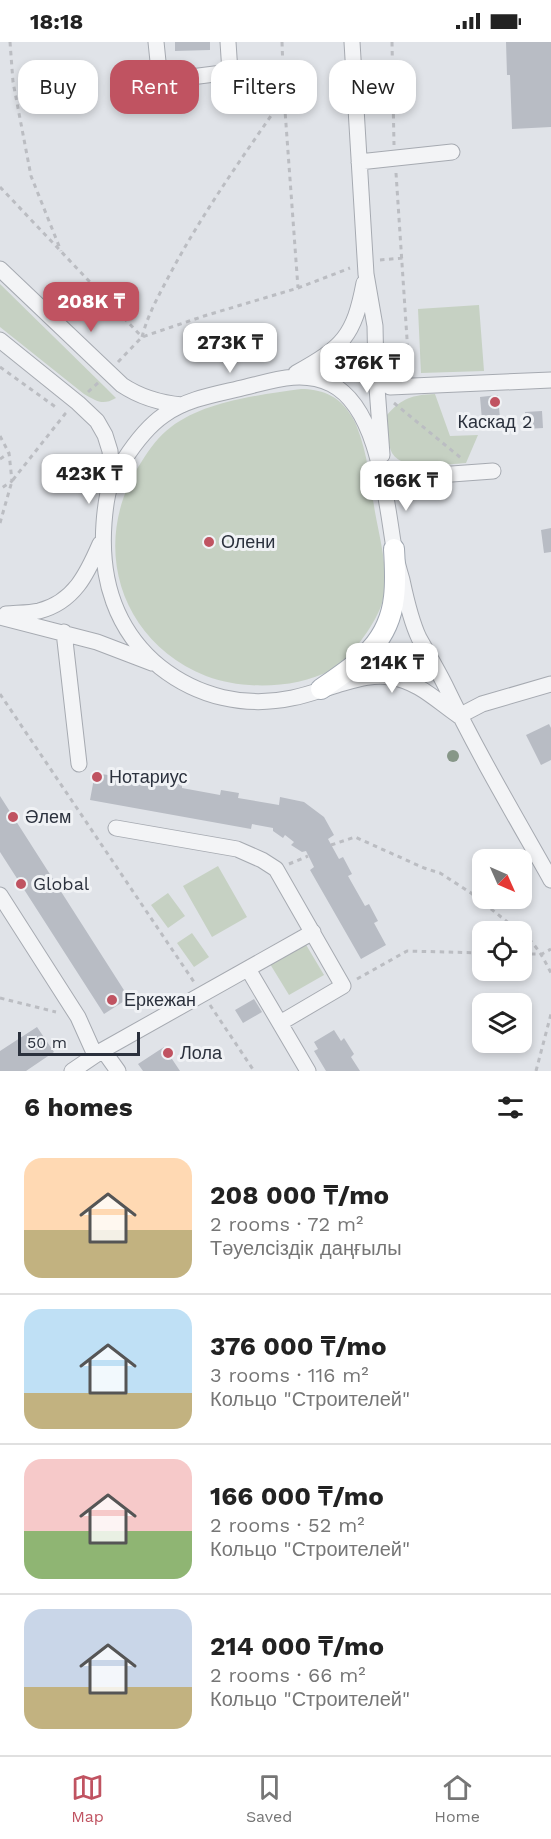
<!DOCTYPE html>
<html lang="en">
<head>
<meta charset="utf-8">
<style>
  :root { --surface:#fff; --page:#f6f6f6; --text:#222; --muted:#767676; --line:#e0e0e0; --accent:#c05361 }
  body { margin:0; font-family:"Work Sans",sans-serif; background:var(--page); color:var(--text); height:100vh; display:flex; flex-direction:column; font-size:22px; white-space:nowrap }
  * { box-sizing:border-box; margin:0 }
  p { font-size:20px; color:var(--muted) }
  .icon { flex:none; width:33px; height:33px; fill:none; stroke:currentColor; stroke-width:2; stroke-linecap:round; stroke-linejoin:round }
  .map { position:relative; height:1029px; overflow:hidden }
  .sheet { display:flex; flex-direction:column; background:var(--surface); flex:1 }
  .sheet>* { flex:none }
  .hud { position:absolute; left:18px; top:18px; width:516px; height:54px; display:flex; gap:12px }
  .needle { width:39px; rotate:135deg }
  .controls { position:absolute; left:472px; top:807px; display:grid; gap:12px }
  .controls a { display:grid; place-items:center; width:60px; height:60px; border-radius:12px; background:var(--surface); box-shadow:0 3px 9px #0003; font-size:30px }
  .scale { position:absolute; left:18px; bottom:15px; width:122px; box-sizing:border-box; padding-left:6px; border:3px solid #2b313d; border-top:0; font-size:16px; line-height:21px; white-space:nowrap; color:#2b313d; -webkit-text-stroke:4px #f0f2f5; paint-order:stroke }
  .price { position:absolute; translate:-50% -51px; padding:0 14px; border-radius:12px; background:#fff; color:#222; font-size:20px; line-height:39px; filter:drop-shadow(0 2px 3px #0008) }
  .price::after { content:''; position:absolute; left:50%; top:36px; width:18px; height:14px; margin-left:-9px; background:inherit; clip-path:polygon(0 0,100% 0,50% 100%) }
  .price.current { background:var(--accent); color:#fff }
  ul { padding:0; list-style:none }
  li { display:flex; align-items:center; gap:18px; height:150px; padding:0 24px }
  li+li { border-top:2px solid var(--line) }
  li span { display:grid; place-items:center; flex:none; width:168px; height:120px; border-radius:18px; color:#555 }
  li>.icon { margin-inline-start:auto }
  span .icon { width:72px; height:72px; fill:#fffc; stroke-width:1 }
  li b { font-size:26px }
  h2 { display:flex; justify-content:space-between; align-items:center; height:72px; padding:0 24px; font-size:26px }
  .tag { padding:0 21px; border-radius:18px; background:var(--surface); box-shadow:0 3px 9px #0003; font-size:21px; line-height:54px }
  .tag.current { background:var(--accent); color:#fff }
  .status { display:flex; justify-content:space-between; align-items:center; height:42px; padding:0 30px; background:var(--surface); direction:ltr }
  .status svg { height:16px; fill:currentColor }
  .tabs { display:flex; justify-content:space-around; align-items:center; height:84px; border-top:2px solid var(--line); background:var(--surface); font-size:16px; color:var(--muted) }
  .tabs a { display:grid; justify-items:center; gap:3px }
  .tabs .current { color:var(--accent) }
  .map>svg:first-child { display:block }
</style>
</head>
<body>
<div class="status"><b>18:18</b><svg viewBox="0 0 49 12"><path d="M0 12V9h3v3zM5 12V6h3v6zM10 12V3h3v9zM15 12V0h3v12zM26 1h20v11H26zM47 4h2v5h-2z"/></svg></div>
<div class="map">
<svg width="551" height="1029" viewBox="0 0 551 1029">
  <rect width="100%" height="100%" fill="#e0e3e8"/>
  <!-- green -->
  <path fill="#c6d1c3" d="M 0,242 L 106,346 L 116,356 C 102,364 97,359 84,352 L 0,285 Z
    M 479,263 L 484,329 L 421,331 L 418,267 Z
    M 301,347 C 320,347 337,353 348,369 C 352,374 355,380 357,385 C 368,413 370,441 375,470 C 380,498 391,537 381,564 C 374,584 349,618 331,628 C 296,647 242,648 206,634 C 117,598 89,498 142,419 C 150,406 159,394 171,385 C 205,359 259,353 301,347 Z
    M 435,352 L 450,394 L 478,393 L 466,421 C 447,422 404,431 392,411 C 387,402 388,384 387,373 C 402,356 412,353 435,352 Z
    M 218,824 L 247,875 L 212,895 L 183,844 Z
    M 168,851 L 185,874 L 168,886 L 151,863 Z
    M 192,891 L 209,915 L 194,925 L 177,901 Z
    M 305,901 L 324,933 L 289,953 L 270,922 Z"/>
  <!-- building -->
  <path fill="#b8bcc4" d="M 175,0 L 210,0 L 210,8 L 175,9 Z
    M 506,0 L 551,0 L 551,85 L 512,87 L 510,33 L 507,33 Z
    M 498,353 L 500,377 L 482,378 L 480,355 Z
    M 542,369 L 543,386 L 526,387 L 525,370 Z
    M 551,486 L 551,510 L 544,511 L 541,488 Z
    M 549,682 L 551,686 L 551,718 L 541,723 L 526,693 Z
    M 109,730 L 124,732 L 124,736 L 164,743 L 164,739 L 182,742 L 182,746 L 220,753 L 221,748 L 239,751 L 238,756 L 279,763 L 280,755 L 304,760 L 324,775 L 334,793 L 328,797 L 339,817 L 343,815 L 352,832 L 348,834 L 365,864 L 369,862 L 378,879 L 374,881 L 386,903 L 361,917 L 310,828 L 314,825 L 306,809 L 302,810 L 291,803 L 294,800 L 285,793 L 283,796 L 273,789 L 273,786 L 252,782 L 251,787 L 90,758 L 95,731 L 108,733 Z
    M 0,754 L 129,956 L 104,972 L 0,810 Z
    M 254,957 L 262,970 L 243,981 L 235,968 Z
    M 37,985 L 54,1010 L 26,1029 L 0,1029 L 0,1009 Z
    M 334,988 L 341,999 L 344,996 L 354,1012 L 351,1015 L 360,1029 L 326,1029 L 314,1009 L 318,1007 L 314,1000 Z
    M 164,1005 L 180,1029 L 143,1029 L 138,1022 Z"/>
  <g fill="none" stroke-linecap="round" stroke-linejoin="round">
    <defs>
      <path id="minor" d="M 156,0 L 160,39 L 230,30 L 228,0
        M 352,0 L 366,232 L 375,284 L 376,332 L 382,413
        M 359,120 L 452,110
        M 0,227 L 122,343 C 140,355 160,361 182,363
        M 0,298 L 78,361 L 97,379 L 105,393 L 110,409 L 112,438
        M 296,331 C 343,305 354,294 364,241
        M 311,332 L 331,330 L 376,332 L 390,345 L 551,338
        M 383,437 L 493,429
        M 6,572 C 17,571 29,571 39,569 C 74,560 87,532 100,502
        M 0,575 L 97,600 L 152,621
        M 64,590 L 79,722
        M 459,674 C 437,659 418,639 390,635 C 372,632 355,638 337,643 C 323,647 308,653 292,656 C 245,666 198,655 160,625 C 115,588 100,536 104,481 C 105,468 106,454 111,441 C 114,433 120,426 124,418 C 135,401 148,384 164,373 C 188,356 218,352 246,345 C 274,338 303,328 331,342 C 379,366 386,459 394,506 C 396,517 399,528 402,538 C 406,557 411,579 419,596 C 428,612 437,627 445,643 C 477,710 515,774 551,838
        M 459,674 L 482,662 L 551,642
        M 116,786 L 237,807 L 262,818 L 276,827 L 343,944 L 280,981
        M 0,853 L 78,975 L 95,1013
        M 248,927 L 308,1029
        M 103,1008 L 313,890
        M 72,1029 L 103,1008 L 118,1029"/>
      <path id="major" d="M 321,647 C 357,622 389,602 394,555 C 396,539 395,523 394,507"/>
    </defs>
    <!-- minor casing -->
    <use href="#minor" stroke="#a6aab1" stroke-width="17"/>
    <!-- major casing -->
    <use href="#major" stroke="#a1a8b2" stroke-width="22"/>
    <!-- path -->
    <path stroke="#bbbdc2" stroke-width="3" stroke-dasharray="4.5 4.5" stroke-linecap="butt" d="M 10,0 L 13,40 L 31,134 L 61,209
      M 282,0 L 284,55 L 298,246
      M 392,0 L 394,103
      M 396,131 L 408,312 L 397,331
      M 0,145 L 142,295
      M 380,218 L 403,216
      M 142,295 C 148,272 159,253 170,232 C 203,170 244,113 284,55
      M 118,320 L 142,295 L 204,274 L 298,246 L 350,226
      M 0,325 L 57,366
      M 88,350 L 99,340
      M 394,361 L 461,416
      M 0,394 L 9,411 L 12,439 L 0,447
      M 0,417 L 9,411
      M 0,481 L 12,439 L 65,372 L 62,370
      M 0,652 L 194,940
      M 331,803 L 355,795 L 424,826 L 440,831 L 471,851 L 520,890
      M 289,822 L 308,814
      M 522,891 C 536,902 543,915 551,931
      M 522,912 L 542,912 L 551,907
      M 357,937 L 407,909 L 483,911
      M 0,956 L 56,970
      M 210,963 L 254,1029
      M 536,1029 L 551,972"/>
    <!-- minor -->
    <use href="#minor" stroke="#f3f4f6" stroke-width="15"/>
    <!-- major -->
    <use href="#major" stroke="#fff" stroke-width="20"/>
  </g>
  <!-- trees -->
  <circle fill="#879788" cx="453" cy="714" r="6"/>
  <!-- markers -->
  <g fill="#c05361" stroke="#f0f2f5" stroke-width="2">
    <circle cx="495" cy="360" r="6"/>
    <circle cx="209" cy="500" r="6"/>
    <circle cx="97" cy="735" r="6"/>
    <circle cx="13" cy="775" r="6"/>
    <circle cx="21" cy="842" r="6"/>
    <circle cx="112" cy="958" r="6"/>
    <circle cx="168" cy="1011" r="6"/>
  </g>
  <g text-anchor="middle" stroke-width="6" stroke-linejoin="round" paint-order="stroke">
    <!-- poi labels -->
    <g font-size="18" fill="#2b313d" stroke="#f0f2f5" text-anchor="start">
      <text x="495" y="386" text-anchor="middle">Каскад 2</text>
      <text x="221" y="506">Олени</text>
      <text x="109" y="741">Нотариус</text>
      <text x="25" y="781">Әлем</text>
      <text x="33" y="848">Global</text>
      <text x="124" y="964">Еркежан</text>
      <text x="180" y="1017">Лола</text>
    </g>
  </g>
</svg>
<div class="controls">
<a><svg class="needle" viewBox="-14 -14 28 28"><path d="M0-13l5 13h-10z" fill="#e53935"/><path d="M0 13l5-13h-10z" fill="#767676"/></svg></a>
<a><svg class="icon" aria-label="locate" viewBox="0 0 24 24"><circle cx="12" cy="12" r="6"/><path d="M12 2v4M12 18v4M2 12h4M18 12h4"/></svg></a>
<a><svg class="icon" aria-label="layers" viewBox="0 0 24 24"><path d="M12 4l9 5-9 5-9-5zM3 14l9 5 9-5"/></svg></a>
</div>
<div class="scale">50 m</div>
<b class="price current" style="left:91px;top:291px">208K ₸</b>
<b class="price" style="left:230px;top:332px">273K ₸</b>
<b class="price" style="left:367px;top:352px">376K ₸</b>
<b class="price" style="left:89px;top:463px">423K ₸</b>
<b class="price" style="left:406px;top:470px">166K ₸</b>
<b class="price" style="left:392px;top:652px">214K ₸</b>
<div class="hud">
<a class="tag">Buy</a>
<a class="tag current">Rent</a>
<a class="tag">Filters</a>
<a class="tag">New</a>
</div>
</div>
<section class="sheet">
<h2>6 homes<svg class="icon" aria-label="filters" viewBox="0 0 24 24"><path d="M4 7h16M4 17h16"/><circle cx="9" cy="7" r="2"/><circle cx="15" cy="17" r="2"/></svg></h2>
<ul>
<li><span style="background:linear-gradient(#ffd9b3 60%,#c2b280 0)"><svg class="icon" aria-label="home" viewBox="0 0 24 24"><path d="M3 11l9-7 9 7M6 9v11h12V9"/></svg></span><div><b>208 000 ₸/mo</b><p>2 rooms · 72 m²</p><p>Тәуелсіздік даңғылы</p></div></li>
<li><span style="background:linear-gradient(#bfe0f5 70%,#c2b280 0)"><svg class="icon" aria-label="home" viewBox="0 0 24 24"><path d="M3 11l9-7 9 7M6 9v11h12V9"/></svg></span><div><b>376 000 ₸/mo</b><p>3 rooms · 116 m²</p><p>Кольцо &quot;Строителей&quot;</p></div></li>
<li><span style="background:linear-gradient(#f6c9c9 60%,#8fb573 0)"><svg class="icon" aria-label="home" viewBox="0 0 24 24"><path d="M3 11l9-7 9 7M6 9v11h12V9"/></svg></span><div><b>166 000 ₸/mo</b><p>2 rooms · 52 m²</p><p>Кольцо &quot;Строителей&quot;</p></div></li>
<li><span style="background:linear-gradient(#c9d6e8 65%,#c2b280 0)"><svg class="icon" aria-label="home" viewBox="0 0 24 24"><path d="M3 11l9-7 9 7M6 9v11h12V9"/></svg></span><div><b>214 000 ₸/mo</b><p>2 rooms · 66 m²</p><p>Кольцо &quot;Строителей&quot;</p></div></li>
</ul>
</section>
<nav class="tabs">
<a class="current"><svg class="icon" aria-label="map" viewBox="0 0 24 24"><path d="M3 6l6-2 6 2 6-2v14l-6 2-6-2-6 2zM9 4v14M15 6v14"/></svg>Map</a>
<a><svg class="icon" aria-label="saved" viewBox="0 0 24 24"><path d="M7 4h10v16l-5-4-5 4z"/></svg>Saved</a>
<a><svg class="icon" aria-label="home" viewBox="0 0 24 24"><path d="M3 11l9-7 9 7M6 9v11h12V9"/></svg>Home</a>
</nav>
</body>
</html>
